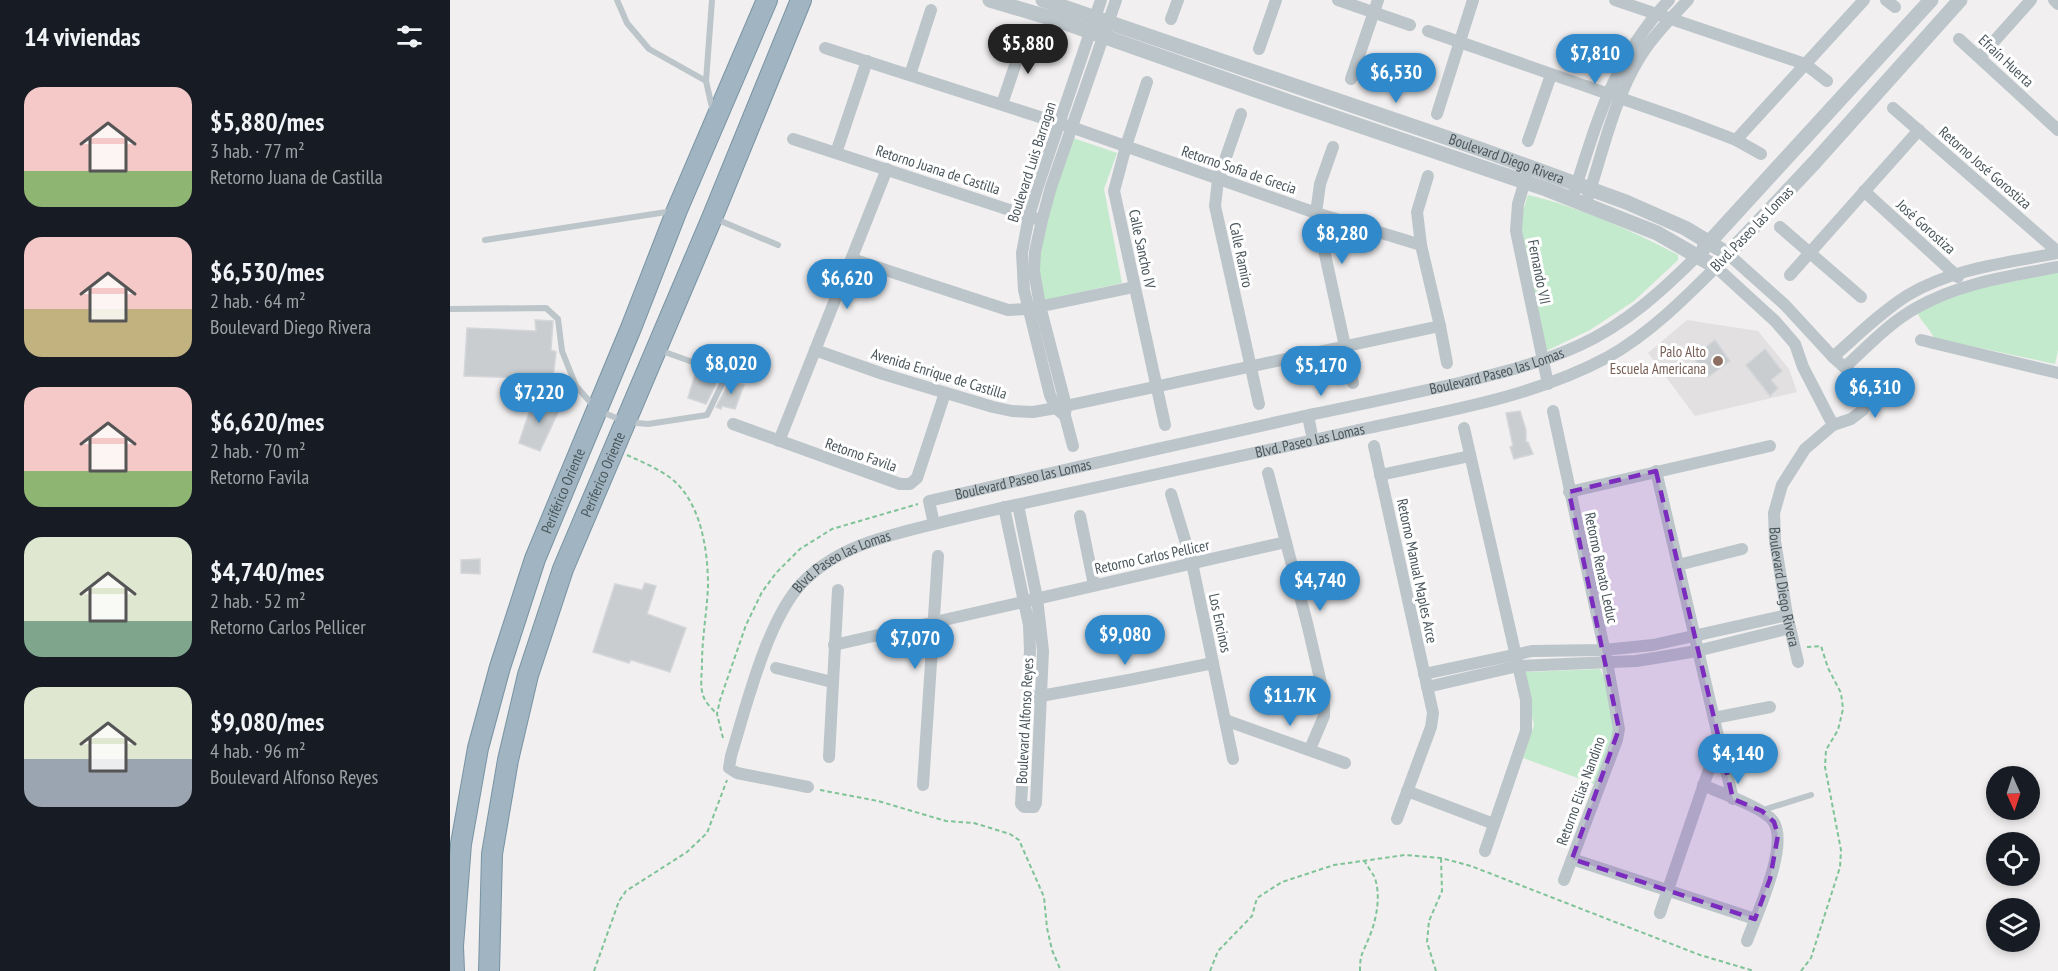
<!DOCTYPE html>
<html lang="es">
<head>
<meta charset="utf-8">
<style>
  :root { --surface:#171b24; --page:#20242c; --text:#f1f3f6; --muted:#9ea1a6; --accent:#2f89cb }
  body { margin:0; font-family:"PT Sans Narrow",sans-serif; background:var(--page); color:var(--text); height:100vh; display:flex; flex-direction:column; font-size:22px; white-space:nowrap }
  * { box-sizing:border-box; margin:0 }
  p { font-size:20px; color:var(--muted) }
  .icon { flex:none; width:33px; height:33px; fill:none; stroke:currentColor; stroke-width:2; stroke-linecap:round; stroke-linejoin:round }
  .map { position:relative; flex:1; overflow:hidden }
  .side { display:flex; flex-direction:column; background:var(--surface); width:450px }
  .side>* { flex:none }
  .needle { width:39px; rotate:177deg }
  .buttons { position:absolute; left:1536px; top:766px; display:grid; gap:12px }
  .buttons a { display:grid; place-items:center; width:54px; height:54px; border-radius:50%; background:var(--surface); box-shadow:0 3px 9px #0003; font-size:30px }
  .price { position:absolute; translate:-50% -51px; padding:0 14px; border-radius:21px; background:var(--accent); color:#fff; font-size:20px; line-height:39px; filter:drop-shadow(0 2px 3px #0008) }
  .price::after { content:''; position:absolute; left:50%; top:36px; width:18px; height:14px; margin-left:-9px; background:inherit; clip-path:polygon(0 0,100% 0,50% 100%) }
  .price.current { background:#222; color:#fff }
  ul { padding:0; list-style:none }
  li { display:flex; align-items:center; gap:18px; height:150px; padding:0 24px }
  li span { display:grid; place-items:center; flex:none; width:168px; height:120px; border-radius:18px; color:#555 }
  li>.icon { margin-inline-start:auto }
  span .icon { width:72px; height:72px; fill:#fffc; stroke-width:1 }
  li b { font-size:26px }
  h2 { display:flex; justify-content:space-between; align-items:center; height:72px; padding:0 24px; font-size:26px }
  main { display:flex; flex:1; min-height:0 }
  .map>svg:first-child { display:block }
</style>
</head>
<body>
<main>
<section class="side">
<h2>14 viviendas<svg class="icon" aria-label="filters" viewBox="0 0 24 24"><path d="M4 7h16M4 17h16"/><circle cx="9" cy="7" r="2"/><circle cx="15" cy="17" r="2"/></svg></h2>
<ul>
<li><span style="background:linear-gradient(#f6c9c9 70%,#8fb573 0)"><svg class="icon" aria-label="home" viewBox="0 0 24 24"><path d="M3 11l9-7 9 7M6 9v11h12V9"/></svg></span><div><b>$5,880/mes</b><p>3 hab. · 77 m²</p><p>Retorno Juana de Castilla</p></div></li>
<li><span style="background:linear-gradient(#f6c9c9 60%,#c2b280 0)"><svg class="icon" aria-label="home" viewBox="0 0 24 24"><path d="M3 11l9-7 9 7M6 9v11h12V9"/></svg></span><div><b>$6,530/mes</b><p>2 hab. · 64 m²</p><p>Boulevard Diego Rivera</p></div></li>
<li><span style="background:linear-gradient(#f6c9c9 70%,#8fb573 0)"><svg class="icon" aria-label="home" viewBox="0 0 24 24"><path d="M3 11l9-7 9 7M6 9v11h12V9"/></svg></span><div><b>$6,620/mes</b><p>2 hab. · 70 m²</p><p>Retorno Favila</p></div></li>
<li><span style="background:linear-gradient(#dfe7d0 70%,#7fa58c 0)"><svg class="icon" aria-label="home" viewBox="0 0 24 24"><path d="M3 11l9-7 9 7M6 9v11h12V9"/></svg></span><div><b>$4,740/mes</b><p>2 hab. · 52 m²</p><p>Retorno Carlos Pellicer</p></div></li>
<li><span style="background:linear-gradient(#dfe7d0 60%,#9aa5b1 0)"><svg class="icon" aria-label="home" viewBox="0 0 24 24"><path d="M3 11l9-7 9 7M6 9v11h12V9"/></svg></span><div><b>$9,080/mes</b><p>4 hab. · 96 m²</p><p>Boulevard Alfonso Reyes</p></div></li>
</ul>
</section>
<div class="map">
<svg width="1608" height="971" viewBox="0 0 1608 971">
  <rect width="100%" height="100%" fill="#f1efef"/>
  <!-- education -->
  <path fill="#e2e0e1" d="M 1237,320 L 1308,331 L 1339,369 L 1347,392 L 1245,416 L 1198,353 Z"/>
  <!-- green -->
  <path fill="#c3eacc" d="M 623,138 L 667,153 L 654,189 L 672,283 L 591,301 L 587,254 L 598,210 Z
    M 1078,195 C 1127,206 1183,231 1228,255 L 1228,260 L 1184,301 L 1140,330 L 1094,352 L 1069,223 Z
    M 1608,272 L 1608,350 L 1605,364 L 1484,338 C 1479,327 1471,322 1467,312 L 1517,291 Z
    M 1150,669 L 1155,680 L 1164,731 L 1144,784 L 1073,758 L 1084,725 L 1073,678 L 1076,672 Z"/>
  <!-- building -->
  <path fill="#c9cdd0" stroke="#d4d6da" stroke-width="1.5" d="M 85,320 L 103,321 L 101,350 L 106,352 L 103,379 L 14,376 L 17,328 L 86,331 Z
    M 1265,340 L 1280,361 L 1258,377 L 1243,357 Z
    M 1315,349 L 1332,371 L 1321,380 L 1328,388 L 1320,396 L 1296,365 Z
    M 246,371 L 264,376 L 266,384 L 256,404 L 238,398 Z
    M 276,380 L 294,385 L 285,409 L 272,406 L 271,409 L 266,407 L 277,386 Z
    M 83,400 L 111,406 L 90,451 L 69,443 Z
    M 1070,411 L 1076,430 L 1076,442 L 1078,442 L 1083,454 L 1064,459 L 1060,447 L 1063,446 L 1056,413 Z
    M 30,559 L 30,574 L 11,573 L 11,560 Z
    M 195,583 L 206,586 L 197,614 L 236,628 L 220,672 L 181,660 L 179,663 L 143,652 L 165,584 L 192,590 Z"/>
  <g fill="none" stroke-linecap="round" stroke-linejoin="round">
    <defs>
      <g id="trunk">
        <path id="s5" d="M 4,971 L 3,946 L 11,844 L 28,748 L 50,667 L 85,559 L 181,328 L 227,210 L 317,0"/>
        <path id="s6" d="M 39,971 L 42,854 L 58,760 L 78,675 L 113,569 L 262,218 L 351,0"/>
      </g>
    </defs>
    <!-- trunk casing -->
    <use href="#trunk" stroke="#7893a3" stroke-width="22"/>
    <!-- path -->
    <path stroke="#7fc398" stroke-width="2" stroke-dasharray="4.5 3" stroke-linecap="butt" d="M 177,455 C 192,462 209,469 222,479 C 251,503 258,550 258,586 C 257,612 252,637 252,664 C 252,675 249,689 255,700 C 258,705 263,710 267,714
      M 273,738 L 267,714 L 270,700 L 296,625 L 312,592 L 326,573 L 350,549 L 382,529 L 468,504
      M 370,790 L 428,801 L 496,821 L 524,823 L 560,834 L 569,840 L 594,897 L 597,928 L 602,950 L 611,971
      M 144,971 L 169,901 L 176,891 L 237,852 L 257,833 L 277,780
      M 760,971 L 768,951 L 802,916 L 807,898 L 832,882 L 884,865 L 955,855 L 991,858 L 1021,866 L 1250,955 L 1304,971
      M 910,971 C 910,954 912,955 918,940 C 926,923 932,894 924,876 C 921,871 917,866 914,860
      M 986,971 L 977,942 L 979,921 L 992,891 L 991,858
      M 1351,971 L 1361,958 L 1390,867 L 1391,850 L 1375,767 L 1376,750 L 1388,730 L 1393,709 L 1391,693 L 1378,668 L 1371,646 L 1357,647"/>
    <!-- service -->
    <path stroke="#bcc5ca" stroke-width="6" d="M 167,0 L 177,23 L 199,49 L 256,81
      M 262,0 L 256,81 L 263,112
      M 266,219 L 328,245
      M 35,240 L 223,211
      M 0,309 L 96,308 L 108,319 L 112,351 L 126,386 L 147,410 L 176,422 L 198,424 L 257,415 L 272,384 L 268,371 L 209,350
      M 1313,810 L 1361,795"/>
    <!-- minor -->
    <g stroke="#bcc5ca" stroke-width="12">
      <path d="M 888,0 L 960,25"/>
      <path d="M 1165,0 L 1355,64 L 1377,81"/>
      <path d="M 1436,0 L 1445,7"/>
      <path d="M 1604,0 L 1608,4"/>
      <path d="M 721,19 L 728,0"/>
      <path d="M 978,31 L 1236,121 L 1286,140 L 1311,154"/>
      <path d="M 1509,39 L 1608,130"/>
      <path d="M 809,49 L 826,0"/>
      <path d="M 1530,57 L 1581,0"/>
      <path d="M 460,75 L 481,10"/>
      <path d="M 901,79 L 928,0"/>
      <path d="M 697,82 L 676,146 L 664,191 L 715,425"/>
      <path d="M 552,104 L 575,36"/>
      <path d="M 1443,108 L 1608,252"/>
      <path d="M 791,114 L 768,180 L 765,206 L 809,404"/>
      <path d="M 987,114 L 1023,0"/>
      <path d="M 343,139 L 587,219"/>
      <path d="M 1286,140 L 1414,0"/>
      <path d="M 1078,141 L 1101,75"/>
      <path d="M 883,147 L 870,184 L 866,213 L 903,383"/>
      <path d="M 386,153 L 417,61"/>
      <path d="M 1077,174 L 1068,204 L 1066,231 L 1098,384"/>
      <path d="M 1414,191 L 1508,277"/>
      <path d="M 1138,197 C 1153,151 1164,99 1190,57 C 1203,36 1221,18 1238,0"/>
      <path d="M 1122,199 C 1147,122 1162,61 1219,0"/>
      <path d="M 1330,227 L 1411,297"/>
      <path d="M 971,245 L 967,212 L 978,176"/>
      <path id="s1" d="M 1278,254 L 1335,305 L 1383,357 L 1413,384 L 1416,393 L 1416,402 L 1413,410 L 1401,419 L 1383,425 L 1355,449 L 1332,485 L 1324,513 L 1325,541 L 1337,615 L 1348,662"/>
      <path d="M 402,259 L 558,310 L 578,309 L 684,287"/>
      <path d="M 1340,275 L 1469,130"/>
      <path d="M 990,326 L 997,363"/>
      <path d="M 1471,340 L 1608,373"/>
      <path d="M 365,350 L 433,374 L 543,407 L 562,411 L 583,412 L 606,408 L 990,326 L 971,245 L 866,213 L 621,127 L 375,48"/>
      <path d="M 1383,357 C 1407,336 1431,312 1458,295 C 1503,268 1557,263 1608,253"/>
      <path d="M 1395,367 C 1418,346 1439,323 1466,308 C 1509,283 1560,276 1608,267"/>
      <path d="M 1103,411 L 1157,662 L 1169,729 L 1167,740 L 1114,880"/>
      <path d="M 615,414 L 616,406 L 590,306 L 584,271 L 585,252 L 592,220 L 601,187 L 666,0"/>
      <path d="M 858,416 L 863,440"/>
      <path d="M 283,424 L 450,484 L 460,484 L 467,478 L 495,393"/>
      <path d="M 1014,428 L 1076,700 L 1076,731 L 1035,851"/>
      <path d="M 329,441 L 437,169"/>
      <path d="M 623,446 L 615,416 L 606,408 L 600,395 L 574,290 L 572,253 L 579,216 L 588,186 L 651,0"/>
      <path d="M 924,446 L 983,713 L 981,727 L 947,819"/>
      <path d="M 1206,471 L 1269,740 L 1210,913"/>
      <path d="M 818,473 L 858,627 L 874,696 L 874,716 L 860,749"/>
      <path d="M 930,475 L 1020,456"/>
      <path d="M 1119,492 L 1320,446"/>
      <path d="M 721,494 L 742,563 L 783,759"/>
      <path d="M 554,507 L 579,625 L 580,651 L 571,804 L 574,807 L 584,807 L 586,803 L 593,651 L 587,598 L 568,505"/>
      <path d="M 630,516 L 644,585"/>
      <path id="s2" d="M 484,524 L 479,501 C 606,472 732,443 859,415 C 909,405 959,394 1009,383 C 1051,373 1091,363 1130,345 C 1176,324 1213,290 1248,255"/>
      <path d="M 1228,565 L 1292,549"/>
      <path d="M 384,645 L 836,542"/>
      <path d="M 326,668 L 382,682"/>
      <path d="M 974,674 L 1082,651 L 1154,650 L 1203,645 L 1337,615"/>
      <path d="M 977,687 L 1068,666 L 1186,661 L 1205,658 L 1247,651 L 1340,628"/>
      <path d="M 585,697 L 679,680 L 763,663"/>
      <path d="M 1264,718 L 1320,707"/>
      <path d="M 775,720 L 895,763"/>
      <path d="M 1269,741 L 1283,799"/>
      <path d="M 379,757 L 388,590"/>
      <path d="M 473,785 L 488,556"/>
      <path d="M 1253,785 C 1270,793 1313,807 1323,821 C 1340,844 1306,916 1297,941"/>
      <path id="s3" d="M 358,787 L 287,773 L 279,768 L 281,756 C 296,707 317,620 352,583 C 388,546 436,536 484,524 C 513,517 542,510 570,504 C 682,480 793,456 904,431 C 989,412 1080,399 1158,357 C 1199,334 1233,300 1266,267 L 1325,321 L 1345,344 L 1353,367 L 1383,425"/>
      <path d="M 957,791 L 1044,824"/>
      <path d="M 1122,859 L 1305,919"/>
    </g>
    <!-- tertiary -->
    <g stroke="#bcc5ca" stroke-width="15">
      <path d="M 540,0 L 607,20 L 837,101 L 1096,189 L 1207,233 L 1266,267 L 1364,163 L 1510,0"/>
      <path id="s4" d="M 593,0 L 1027,148 L 1176,202 L 1235,228 L 1278,254"/>
      <path d="M 1254,248 L 1481,0"/>
    </g>
    <!-- trunk -->
    <use href="#trunk" stroke="#a0b5c1" stroke-width="20"/>
  </g>
  <!-- marked area -->
  <path fill="#7b2cbf" fill-opacity="0.2" stroke="#7b2cbf" stroke-width="4.5" stroke-dasharray="12 8" stroke-linejoin="round" d="M 1206,471 L 1283,799 L 1312,811 L 1324,822 L 1328,835 L 1320,879 L 1305,919 L 1122,859 L 1169,729 L 1119,492 Z"/>
  <!-- markers -->
  <circle fill="#8d6e63" stroke="#fff" stroke-width="2" cx="1268" cy="361" r="6"/>
  <g text-anchor="middle" stroke-width="6" stroke-linejoin="round" paint-order="stroke">
    <!-- street labels -->
    <g font-size="15" fill="#49555a" stroke="#fff">
      <text transform="translate(1556 61) rotate(43)" y="5">Efraín Huerta</text>
      <text dy="5" stroke="none"><textPath href="#s4" startOffset="490">Boulevard Diego Rivera</textPath></text>
      <text transform="translate(582 162) rotate(-72)" y="5">Boulevard Luis Barragan</text>
      <text transform="translate(1535 168) rotate(41)" y="5">Retorno José Gorostiza</text>
      <text transform="translate(488 170) rotate(18)" y="5">Retorno Juana de Castilla</text>
      <text transform="translate(789 170) rotate(19)" y="5">Retorno Sofia de Grecia</text>
      <text transform="translate(1476 227) rotate(42)" y="5">José Gorostiza</text>
      <text transform="translate(1302 229) rotate(-46)" y="5">Blvd. Paseo las Lomas</text>
      <text transform="translate(692 249) rotate(78)" y="5">Calle Sancho IV</text>
      <text transform="translate(791 255) rotate(78)" y="5">Calle Ramiro</text>
      <text transform="translate(1089 272) rotate(79)" y="5">Fernando VII</text>
      <text dy="5" stroke="none"><textPath href="#s2" startOffset="606">Boulevard Paseo las Lomas</textPath></text>
      <text transform="translate(489 374) rotate(17)" y="5">Avenida Enrique de Castilla</text>
      <text dy="5" stroke="none"><textPath href="#s3" startOffset="814">Blvd. Paseo las Lomas</textPath></text>
      <text transform="translate(411 455) rotate(19)" y="5">Retorno Favila</text>
      <text dy="5" stroke="none"><textPath href="#s6" startOffset="514">Periferico Oriente</textPath></text>
      <text dy="5" stroke="none"><textPath href="#s2" startOffset="120">Boulevard Paseo las Lomas</textPath></text>
      <text dy="5" stroke="none"><textPath href="#s5" startOffset="496">Periférico Oriente</textPath></text>
      <text transform="translate(702 557) rotate(-12)" y="5">Retorno Carlos Pellicer</text>
      <text dy="5" stroke="none"><textPath href="#s3" startOffset="328">Blvd. Paseo las Lomas</textPath></text>
      <text transform="translate(1151 568) rotate(78)" y="5">Retorno Renato Leduc</text>
      <text transform="translate(967 571) rotate(78)" y="5">Retorno Manual Maples Arce</text>
      <text dy="5" stroke="none"><textPath href="#s1" startOffset="432">Boulevard Diego Rivera</textPath></text>
      <text transform="translate(770 623) rotate(78)" y="5">Los Encinos</text>
      <text transform="translate(575 721) rotate(-87)" y="5">Boulevard Alfonso Reyes</text>
      <text transform="translate(1131 791) rotate(-70)" y="5">Retorno Elias Nandino</text>
    </g>
    <!-- education labels -->
    <g font-size="15" fill="#785e54" stroke="#fff" text-anchor="end">
      <text x="1256" y="357">Palo Alto<tspan x="1256" dy="17">Escuela Americana</tspan></text>
    </g>
  </g>
</svg>
<div class="buttons">
<a><svg class="needle" viewBox="-14 -14 28 28"><path d="M0-13l5 13h-10z" fill="#e53935"/><path d="M0 13l5-13h-10z" fill="#9ea1a6"/></svg></a>
<a><svg class="icon" aria-label="locate" viewBox="0 0 24 24"><circle cx="12" cy="12" r="6"/><path d="M12 2v4M12 18v4M2 12h4M18 12h4"/></svg></a>
<a><svg class="icon" aria-label="layers" viewBox="0 0 24 24"><path d="M12 4l9 5-9 5-9-5zM3 14l9 5 9-5"/></svg></a>
</div>
<b class="price current" style="left:578px;top:75px">$5,880</b>
<b class="price" style="left:1145px;top:85px">$7,810</b>
<b class="price" style="left:946px;top:104px">$6,530</b>
<b class="price" style="left:892px;top:265px">$8,280</b>
<b class="price" style="left:397px;top:310px">$6,620</b>
<b class="price" style="left:281px;top:395px">$8,020</b>
<b class="price" style="left:871px;top:397px">$5,170</b>
<b class="price" style="left:1425px;top:419px">$6,310</b>
<b class="price" style="left:89px;top:424px">$7,220</b>
<b class="price" style="left:870px;top:612px">$4,740</b>
<b class="price" style="left:675px;top:666px">$9,080</b>
<b class="price" style="left:465px;top:670px">$7,070</b>
<b class="price" style="left:840px;top:727px">$11.7K</b>
<b class="price" style="left:1288px;top:785px">$4,140</b>
</div>
</main>
</body>
</html>
